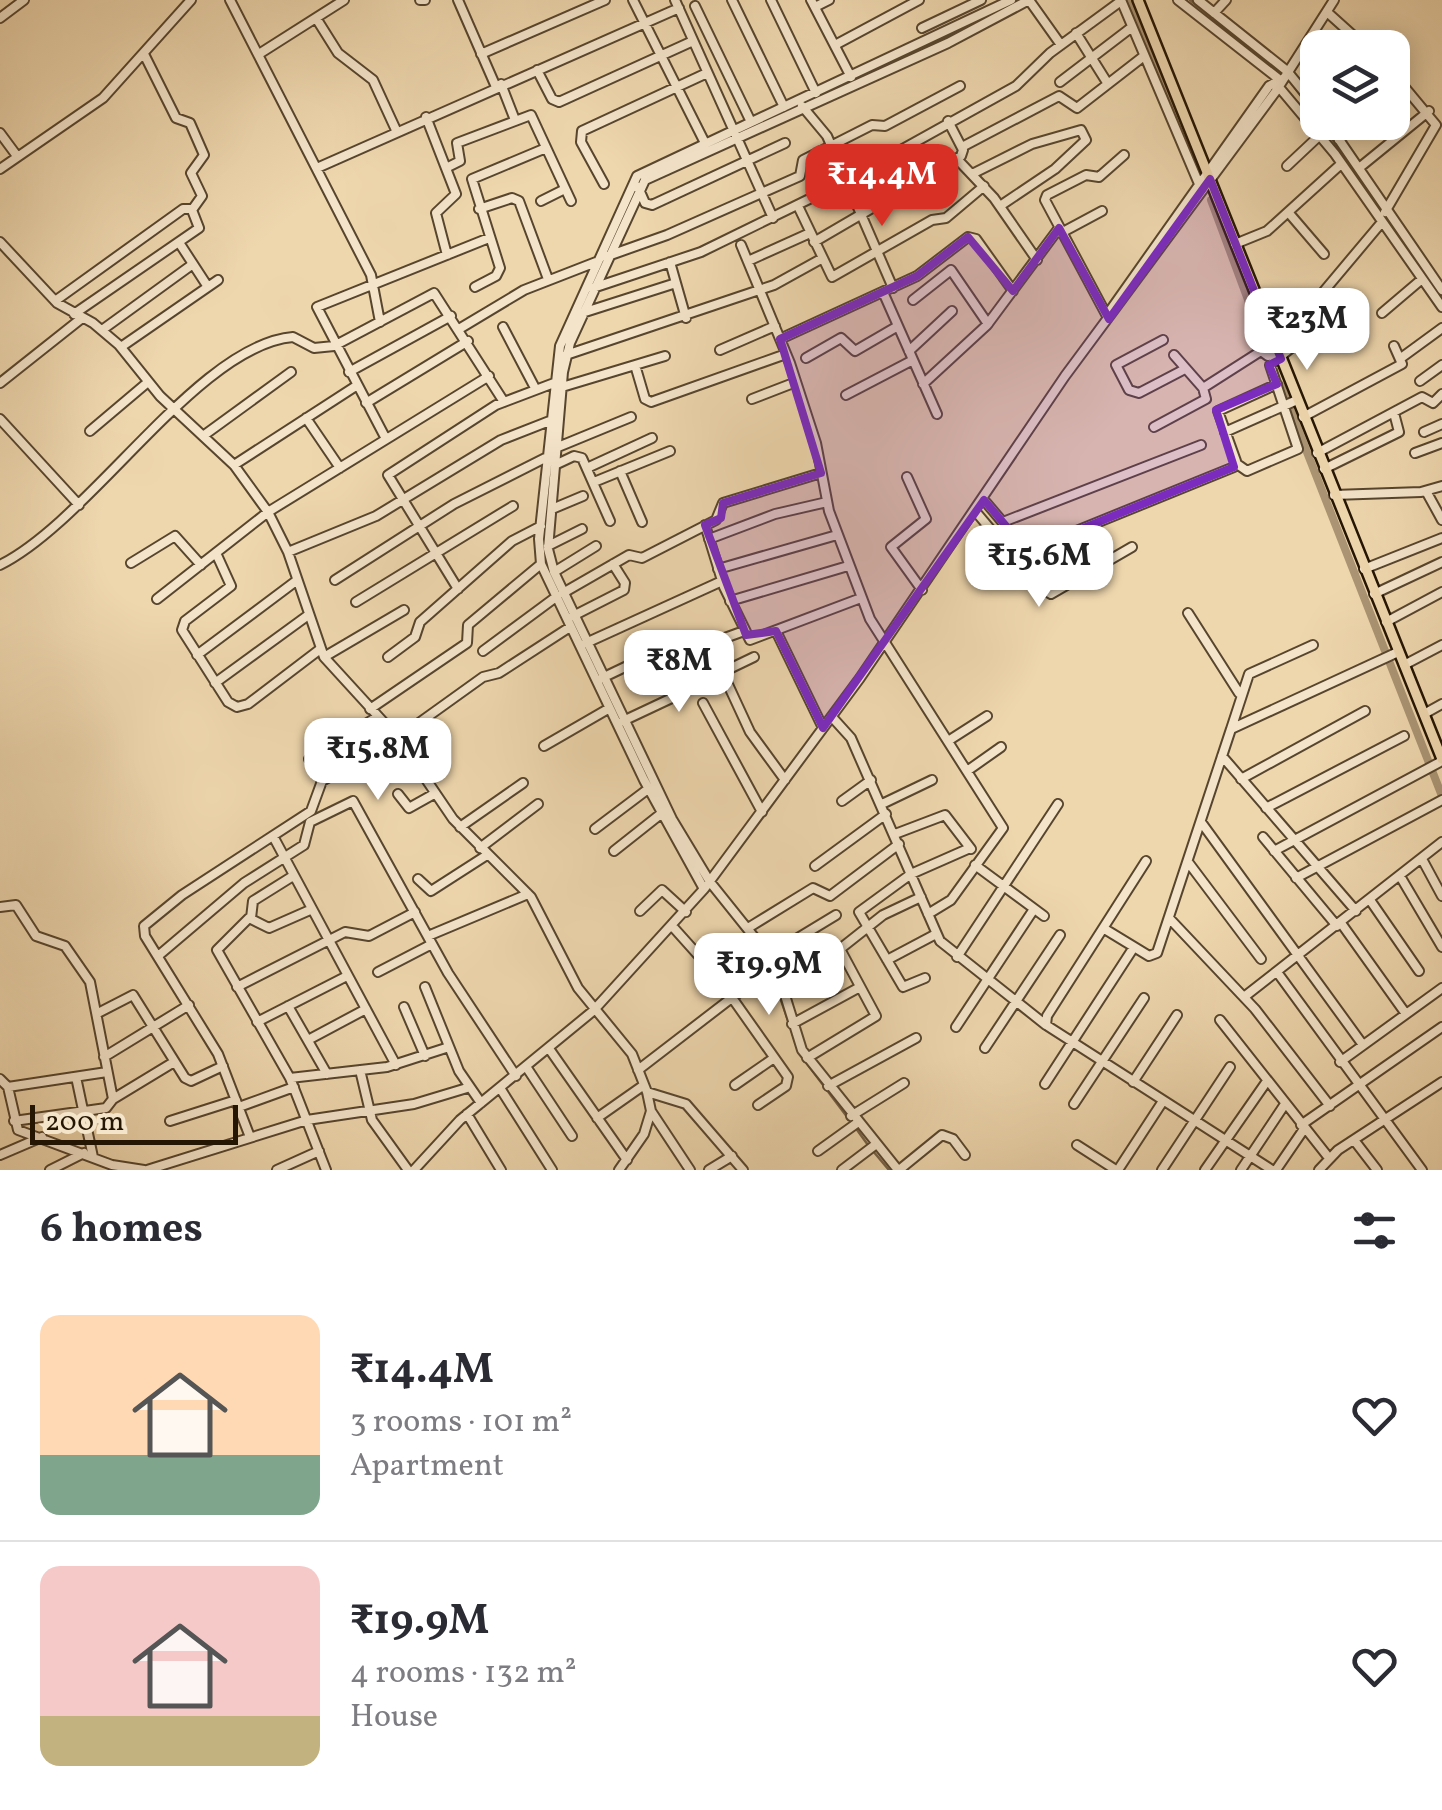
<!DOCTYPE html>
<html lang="en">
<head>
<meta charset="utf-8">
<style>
  :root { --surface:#fff; --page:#f2f2f3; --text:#2b2b33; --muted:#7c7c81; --line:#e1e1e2; --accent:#d93025 }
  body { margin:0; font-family:Vollkorn,serif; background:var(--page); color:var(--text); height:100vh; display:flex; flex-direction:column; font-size:38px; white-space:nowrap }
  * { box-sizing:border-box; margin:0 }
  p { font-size:32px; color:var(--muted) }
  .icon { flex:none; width:55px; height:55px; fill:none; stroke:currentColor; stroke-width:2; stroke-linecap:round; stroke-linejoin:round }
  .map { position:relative; height:1170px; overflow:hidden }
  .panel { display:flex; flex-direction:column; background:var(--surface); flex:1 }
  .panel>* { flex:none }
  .controls { position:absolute; left:1300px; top:30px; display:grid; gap:20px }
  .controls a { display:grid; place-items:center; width:110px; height:110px; border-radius:20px; background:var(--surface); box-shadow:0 5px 25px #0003; font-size:50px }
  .scale { position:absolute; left:30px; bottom:25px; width:208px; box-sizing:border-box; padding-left:10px; border:5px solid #251503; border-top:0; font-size:28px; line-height:35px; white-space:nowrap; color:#251503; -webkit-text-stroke:8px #f4e4ca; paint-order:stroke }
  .price { position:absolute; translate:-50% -85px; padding:0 22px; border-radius:20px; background:#fff; color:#222; font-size:32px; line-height:65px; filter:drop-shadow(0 2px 5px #0008) }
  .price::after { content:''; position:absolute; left:50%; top:60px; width:30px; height:22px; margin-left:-15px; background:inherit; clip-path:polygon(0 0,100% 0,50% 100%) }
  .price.active { background:var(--accent); color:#fff }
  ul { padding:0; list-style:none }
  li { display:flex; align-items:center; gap:30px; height:250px; padding:0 40px }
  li+li { border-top:2px solid var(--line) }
  li span { display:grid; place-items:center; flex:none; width:280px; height:200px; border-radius:20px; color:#555 }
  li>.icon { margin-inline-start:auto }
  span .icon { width:120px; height:120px; fill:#fffc; stroke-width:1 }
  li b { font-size:42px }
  h2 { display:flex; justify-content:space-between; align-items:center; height:120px; padding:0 40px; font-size:42px }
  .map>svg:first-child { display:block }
</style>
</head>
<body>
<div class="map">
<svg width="1442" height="1170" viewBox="0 0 1442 1170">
  <rect width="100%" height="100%" fill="#eed6ad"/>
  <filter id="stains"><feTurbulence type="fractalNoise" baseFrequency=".002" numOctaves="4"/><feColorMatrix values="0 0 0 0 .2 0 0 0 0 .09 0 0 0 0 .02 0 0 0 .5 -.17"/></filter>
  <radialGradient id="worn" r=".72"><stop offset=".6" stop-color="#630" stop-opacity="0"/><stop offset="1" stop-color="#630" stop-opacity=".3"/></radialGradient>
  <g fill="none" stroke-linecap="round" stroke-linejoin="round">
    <!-- stream -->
    <path stroke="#756146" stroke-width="2.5" d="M 1190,0 L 1280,73
      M 906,58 L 1021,0
      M 1290,81 L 1318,119
      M 1320,122 L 1428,277
      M 674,163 L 799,106
      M 569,336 L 576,321
      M 543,549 L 546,527
      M 545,557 L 556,587
      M 643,770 L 654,789
      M 719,900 L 731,914
      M 767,959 L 798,1050
      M 805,1061 L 851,1122
      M 855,1127 L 868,1145
      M 873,1151 L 889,1170"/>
    <!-- canal -->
    <path stroke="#aa9473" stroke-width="8" d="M 1128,0 L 1198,171
      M 1211,200 L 1270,359
      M 1281,386 L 1442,796"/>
    <defs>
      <path id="minor" d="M 230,0 L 371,275 L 380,322
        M 420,0 L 425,0
        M 458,0 L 496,87
        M 633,0 L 705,143
        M 675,0 L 773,218
        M 732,0 L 784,107
        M 771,0 L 816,93
        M 811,0 L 851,77
        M 1029,0 L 1061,45
        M 1121,0 L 1199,184
        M 1178,0 L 1280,80
        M 1198,0 L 1287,71 L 1318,109
        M 695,6 L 751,122
        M 815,7 L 829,0
        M 1327,12 L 1367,48
        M 1214,13 L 1226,0
        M 0,18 L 24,0
        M 316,18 L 338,53 L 373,80 L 396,130
        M 922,28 L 981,0
        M 1076,33 L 1108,84
        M 835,45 L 919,0
        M 259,54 L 344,0
        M 481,54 L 605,0
        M 537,70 L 552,99 L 559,102 L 693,41
        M 1060,82 L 1132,27
        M 501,84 L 515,120
        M 1278,86 L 1335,154 L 1442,307
        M 1306,93 L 1318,82
        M 802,106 L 827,136 L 893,288
        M 426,117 L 456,194 L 436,213 L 447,255
        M 1327,122 L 1442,290
        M 0,133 L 17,156
        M 1339,140 L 1358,122
        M 962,147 L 1059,96 L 1077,108 L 1144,56
        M 957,159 L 994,198 L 1037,260
        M 1287,166 L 1320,135
        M 317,168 L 679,8
        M 446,168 L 460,161 L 457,143 L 531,115 L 571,201
        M 1359,168 L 1429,111
        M 0,169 L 103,98 L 191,0
        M 972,174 L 1032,144 L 1081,130 L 1086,140 L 1055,169 L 1000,206
        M 604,184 L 581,142 L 582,131 L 707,73
        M 638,187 L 645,203 L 652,205 L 785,143
        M 541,201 L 565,189
        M 798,206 L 832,277 L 932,220 L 946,218 L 984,186
        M 479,209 L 512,198 L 519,201 L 548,279
        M 1288,212 L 1324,254
        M 1385,212 L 1436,125 L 1392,72
        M 1061,233 L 1102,211
        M 0,242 L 57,303 L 93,323 L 119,345 L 160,396 L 234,465 L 268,512 L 288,552 L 324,657 L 398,738 L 453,819 L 531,897 L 578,988 L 632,1054 L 647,1092 L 651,1111 L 644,1134 L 619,1170
        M 814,242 L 961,156 L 963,150 L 948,121
        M 180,244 L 208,287
        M 1235,244 L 1267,231 L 1341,164
        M 741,245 L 790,363 L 816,443 L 829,511 L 870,619 L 1003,828 L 951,900 L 928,914
        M 605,257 L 667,235 L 800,176 L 803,160 L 872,125 L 885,126 L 960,86
        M 748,261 L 810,233
        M 670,262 L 686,318
        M 475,287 L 496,276 L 500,268 L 472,179 L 546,148
        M 593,288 L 701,252 L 838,185 L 1016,86 L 1050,53 L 1121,1
        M 883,292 L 937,414
        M 913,300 L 951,270 L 988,324
        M 55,301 L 183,209 L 192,209
        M 582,313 L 676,283
        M 1382,313 L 1422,279
        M 74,314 L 199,228 L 192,210 L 202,196 L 191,173 L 204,155 L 190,123 L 176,118 L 144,54
        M 1107,315 L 1269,86 L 1278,81
        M 1107,316 L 1045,200 L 1047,195 L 1086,175 L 1099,177 L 1124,155
        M 503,327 L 535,388
        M 459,329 L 524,290 L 596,262
        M 102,330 L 193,264
        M 780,339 L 917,276 L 968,237 L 976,239 L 1013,291
        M 1163,340 L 1116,365 L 1129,390 L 1139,393 L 1185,369
        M 121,347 L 218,280
        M 720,350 L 775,326
        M 909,351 L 952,311
        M 566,355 L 774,285 L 821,259
        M 1174,355 L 1203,388 L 1261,351 L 1268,356 L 1278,353
        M 806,358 L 841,338 L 855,351 L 898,326
        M 1401,358 L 1442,328
        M 635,365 L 645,399 L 651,402 L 786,354
        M 349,372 L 451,316
        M 1420,381 L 1442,365
        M 0,383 L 82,318
        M 923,384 L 987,325 L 1059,228
        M 562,387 L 665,356
        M 846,395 L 913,360
        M 752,399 L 796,382
        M 366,403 L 468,341
        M 1303,417 L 1402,364 L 1394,346
        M 306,418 L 340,468
        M 0,419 L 79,505
        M 1154,427 L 1206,399 L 1203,388
        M 90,431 L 148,382
        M 1225,432 L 1297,400
        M 1424,432 L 1442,424
        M 203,436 L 291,372
        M 386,439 L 317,307 L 489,238
        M 558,447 L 631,417
        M 1317,453 L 1422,397 L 1433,403 L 1442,394
        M 1415,453 L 1442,443
        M 557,464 L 574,456 L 582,458 L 610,521
        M 1237,464 L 1247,471 L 1298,449 L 1270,365 L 1291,348 L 1314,303 L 1382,222
        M 234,465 L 356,386
        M 587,468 L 652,438
        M 1324,469 L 1399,432 L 1394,413
        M 620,471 L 642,522
        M 907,477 L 926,519 L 891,547 L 922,590
        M 594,482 L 670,451
        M 1426,491 L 1442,520
        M 1334,495 L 1421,492 L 1442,486
        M 984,500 L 1027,551 L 1234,467 L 1236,461 L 1218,411 L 1277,384
        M 552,509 L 583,496
        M 976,512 L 1039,587 L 1051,594 L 1132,547
        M 1003,522 L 1201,445
        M 705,525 L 724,587 L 750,640 L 861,598
        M 709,539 L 775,514 L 827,502
        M 548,546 L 582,529
        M 288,552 L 376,516 L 501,440 L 552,420
        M 216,553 L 231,586 L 185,621 L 182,630 L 228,702 L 237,707 L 248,704 L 319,650
        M 131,563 L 175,536 L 201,565
        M 0,565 C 92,519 198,345 293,337 L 314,348 L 334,346 L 434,293 L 504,402
        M 718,569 L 837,535
        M 1364,569 L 1442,538
        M 554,572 L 596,546
        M 335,580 L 454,504 L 551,455
        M 458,589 L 388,475 L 496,405 L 554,383
        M 563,593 L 629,555 L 642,558 L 716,520 L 723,503 L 821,473
        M 1374,594 L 1442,562
        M 157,599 L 268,512 L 489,376
        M 730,601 L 848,566
        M 356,602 L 513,506
        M 1188,613 L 1239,693
        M 573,616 L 624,590 L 625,583 L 613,564
        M 1386,622 L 1442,592
        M 776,631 L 823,728
        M 586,643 L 722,581
        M 483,651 L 556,597
        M 197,655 L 296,581
        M 324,657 L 404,610
        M 388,657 L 415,637 L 420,622 L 512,541 L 541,526
        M 754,657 L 727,670 L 725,678 L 750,732 L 785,780
        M 1404,665 L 1442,645
        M 602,678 L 688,637 L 711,643 L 744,631
        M 215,683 L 307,616
        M 703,703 L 762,812
        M 370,709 L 467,643 L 468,625 L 541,564
        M 1424,714 L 1442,704
        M 832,717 L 851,738 L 940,941 L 1046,1025
        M 623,721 L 674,697 L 670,678
        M 1231,729 L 1249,674 L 1313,645
        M 948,741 L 987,716
        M 544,746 L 608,709
        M 1222,756 L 1356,911
        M 309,759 L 377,717
        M 967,771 L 1001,747
        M 1241,779 L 1365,711
        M 398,794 L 409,808 L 434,794
        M 842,801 L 871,780
        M 882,804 L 932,780
        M 1266,808 L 1404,736
        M 1201,822 L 1363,1045
        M 460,827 L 523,783
        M 595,829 L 648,789
        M 895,834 L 945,815 L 971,849
        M 273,836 L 396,1065
        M 1263,837 L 1337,926
        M 480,848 L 538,804
        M 614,851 L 662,813
        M 1274,851 L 1442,761
        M 1422,859 L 1442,896
        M 1146,861 L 1047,1016 L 1046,1025 L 1272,1170
        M 1188,862 L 1261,959
        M 975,865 L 1044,916
        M 815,866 L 886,814
        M 1400,876 L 1442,947
        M 1296,878 L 1442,800
        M 418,879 L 431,891 L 487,855
        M 704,889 L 644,780 L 541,564 L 539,539 L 560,346 L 637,176 L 1011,0
        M 1370,900 L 1419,971
        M 0,907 L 16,905 L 36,936 L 65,946 L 90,982 L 113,1099 L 106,1108 L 14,1121
        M 310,910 L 269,928 L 249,918 L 217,950 L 290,1078 L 326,1170
        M 640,911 L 662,890 L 686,912
        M 251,918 L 253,901 L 293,876
        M 1169,918 L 1255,1009 L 1330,1106
        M 1341,923 L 1406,1014
        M 673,927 L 716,975 L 788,1077 L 786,1086 L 758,1105
        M 748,928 L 813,888 L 830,896 L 899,844
        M 1103,928 L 1149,956 L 1157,953 L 1231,729 L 1398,652
        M 428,936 L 528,894
        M 770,955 L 836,915
        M 158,956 L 244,883 L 304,845 L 310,822 L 353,801 L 448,973 L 516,1076
        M 957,957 L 1058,804
        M 887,960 L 936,934
        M 378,972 L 432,944
        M 1277,972 L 1422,1170
        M 925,978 L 903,987 L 859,912 L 911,874 L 970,848
        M 783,986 L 840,954
        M 237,987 L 345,932 L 369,936 L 415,912
        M 425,987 L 459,1071 L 481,1103
        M 1244,997 L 1442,842
        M 288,1006 L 327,1074
        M 404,1007 L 425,1056
        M 98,1013 L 133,995 L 185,1078 L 191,1081 L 223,1066
        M 1220,1020 L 1329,1158
        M 257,1022 L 347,976
        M 792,1024 L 860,987
        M 956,1027 L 1034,909
        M 308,1040 L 366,1009
        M 985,1048 L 1060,935
        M 550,1050 L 627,1160
        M 104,1057 L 189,1005
        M 807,1058 L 876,1016 L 840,949 L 883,915 L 921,897
        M 1340,1062 L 1442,988
        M 527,1068 L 572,1136
        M 360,1070 L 372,1120 L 408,1170
        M 638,1070 L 768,970
        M 76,1077 L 93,1157
        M 290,1078 L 387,1067 L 449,1047
        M 0,1079 L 8,1087 L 18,1130 L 112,1165 L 144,1170
        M 1133,1082 L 1177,1015
        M 1045,1084 L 1134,947
        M 735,1085 L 774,1058
        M 828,1086 L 916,1038
        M 8,1087 L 107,1072
        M 500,1088 L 552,1170
        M 647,1092 L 686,1104 L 743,1170
        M 113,1099 L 174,1062
        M 1074,1104 L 1144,998
        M 239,1107 L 294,1087
        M 651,1111 L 690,1170
        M 467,1114 L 501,1170
        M 851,1116 L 904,1083
        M 597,1118 L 644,1085
        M 170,1121 L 236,1100
        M 1301,1125 L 1442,1027
        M 250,1137 L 218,1054 L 145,936 L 144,926 L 182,895 L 311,811 L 322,781 L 398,738 L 483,677 L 499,673 L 570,627
        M 1354,1140 L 1377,1170
        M 1077,1145 L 1116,1170
        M 818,1151 L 857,1123
        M 0,1155 L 42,1137
        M 50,1170 L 84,1153
        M 147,1170 L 307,1120 L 414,1104 L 467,1088
        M 277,1170 L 319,1151
        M 414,1170 L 460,1120 L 593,1011 L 704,889 L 860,678 L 1065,376 L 1276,91 L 1334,0
        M 709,1170 L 732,1156
        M 842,1170 L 875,1145
        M 898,1170 L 802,1050 L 775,963 L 710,882 L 672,819 L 554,572 L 548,549 L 563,372 L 570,343 L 645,180 L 948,43 L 1029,0
        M 899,1170 L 942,1135 L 953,1139 L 965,1155
        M 1118,1170 L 1163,1101
        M 1162,1170 L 1230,1067
        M 1205,1170 L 1267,1081
        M 1241,1170 L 1285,1104
        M 1276,1170 L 1304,1129
        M 1319,1170 L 1338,1150 L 1442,1082"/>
      <path id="major" d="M 1138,0 L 1442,759"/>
    </defs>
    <!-- minor casing -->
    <use href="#minor" stroke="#57452e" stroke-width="12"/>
    <!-- major casing -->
    <use href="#major" stroke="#251503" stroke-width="14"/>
    <!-- minor -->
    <use href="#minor" stroke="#f4e4ca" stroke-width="8"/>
    <!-- major -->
    <use href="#major" stroke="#eed6ad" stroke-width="9"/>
  </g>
  <!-- marked area -->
  <path fill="#7b2cbf" fill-opacity="0.2" stroke="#7b2cbf" stroke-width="8" stroke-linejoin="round" d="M 1210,179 L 1281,359 L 1269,365 L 1277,384 L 1216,410 L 1234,467 L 1027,551 L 984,500 L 823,728 L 776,631 L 746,635 L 705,525 L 721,518 L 723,503 L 821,473 L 780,339 L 917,276 L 968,237 L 1013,291 L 1059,228 L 1109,319 Z"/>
  <rect width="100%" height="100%" filter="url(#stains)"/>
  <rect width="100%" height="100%" fill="url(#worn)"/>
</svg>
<div class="controls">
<a><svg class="icon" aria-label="layers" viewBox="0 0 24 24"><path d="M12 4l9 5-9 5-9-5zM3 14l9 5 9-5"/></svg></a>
</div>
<div class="scale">200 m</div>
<b class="price active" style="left:882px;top:229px">₹14.4M</b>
<b class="price" style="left:1307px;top:373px">₹23M</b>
<b class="price" style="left:1039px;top:610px">₹15.6M</b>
<b class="price" style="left:679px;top:715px">₹8M</b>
<b class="price" style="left:378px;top:803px">₹15.8M</b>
<b class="price" style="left:769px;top:1018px">₹19.9M</b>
</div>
<section class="panel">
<h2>6 homes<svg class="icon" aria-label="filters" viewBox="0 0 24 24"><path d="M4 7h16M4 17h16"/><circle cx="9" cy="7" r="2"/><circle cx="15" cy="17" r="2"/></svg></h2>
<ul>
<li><span style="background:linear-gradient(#ffd9b3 70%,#7fa58c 0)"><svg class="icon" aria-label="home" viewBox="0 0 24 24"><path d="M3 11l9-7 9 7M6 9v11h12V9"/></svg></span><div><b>₹14.4M</b><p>3 rooms · 101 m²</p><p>Apartment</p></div><svg class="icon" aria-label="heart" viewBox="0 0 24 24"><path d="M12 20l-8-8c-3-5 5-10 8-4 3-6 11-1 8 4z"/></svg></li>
<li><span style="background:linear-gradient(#f6c9c9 75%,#c2b280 0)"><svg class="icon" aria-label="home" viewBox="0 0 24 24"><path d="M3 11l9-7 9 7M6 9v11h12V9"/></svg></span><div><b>₹19.9M</b><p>4 rooms · 132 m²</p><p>House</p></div><svg class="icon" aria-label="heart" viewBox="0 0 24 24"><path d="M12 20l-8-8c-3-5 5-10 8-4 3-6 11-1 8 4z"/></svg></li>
</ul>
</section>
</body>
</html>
